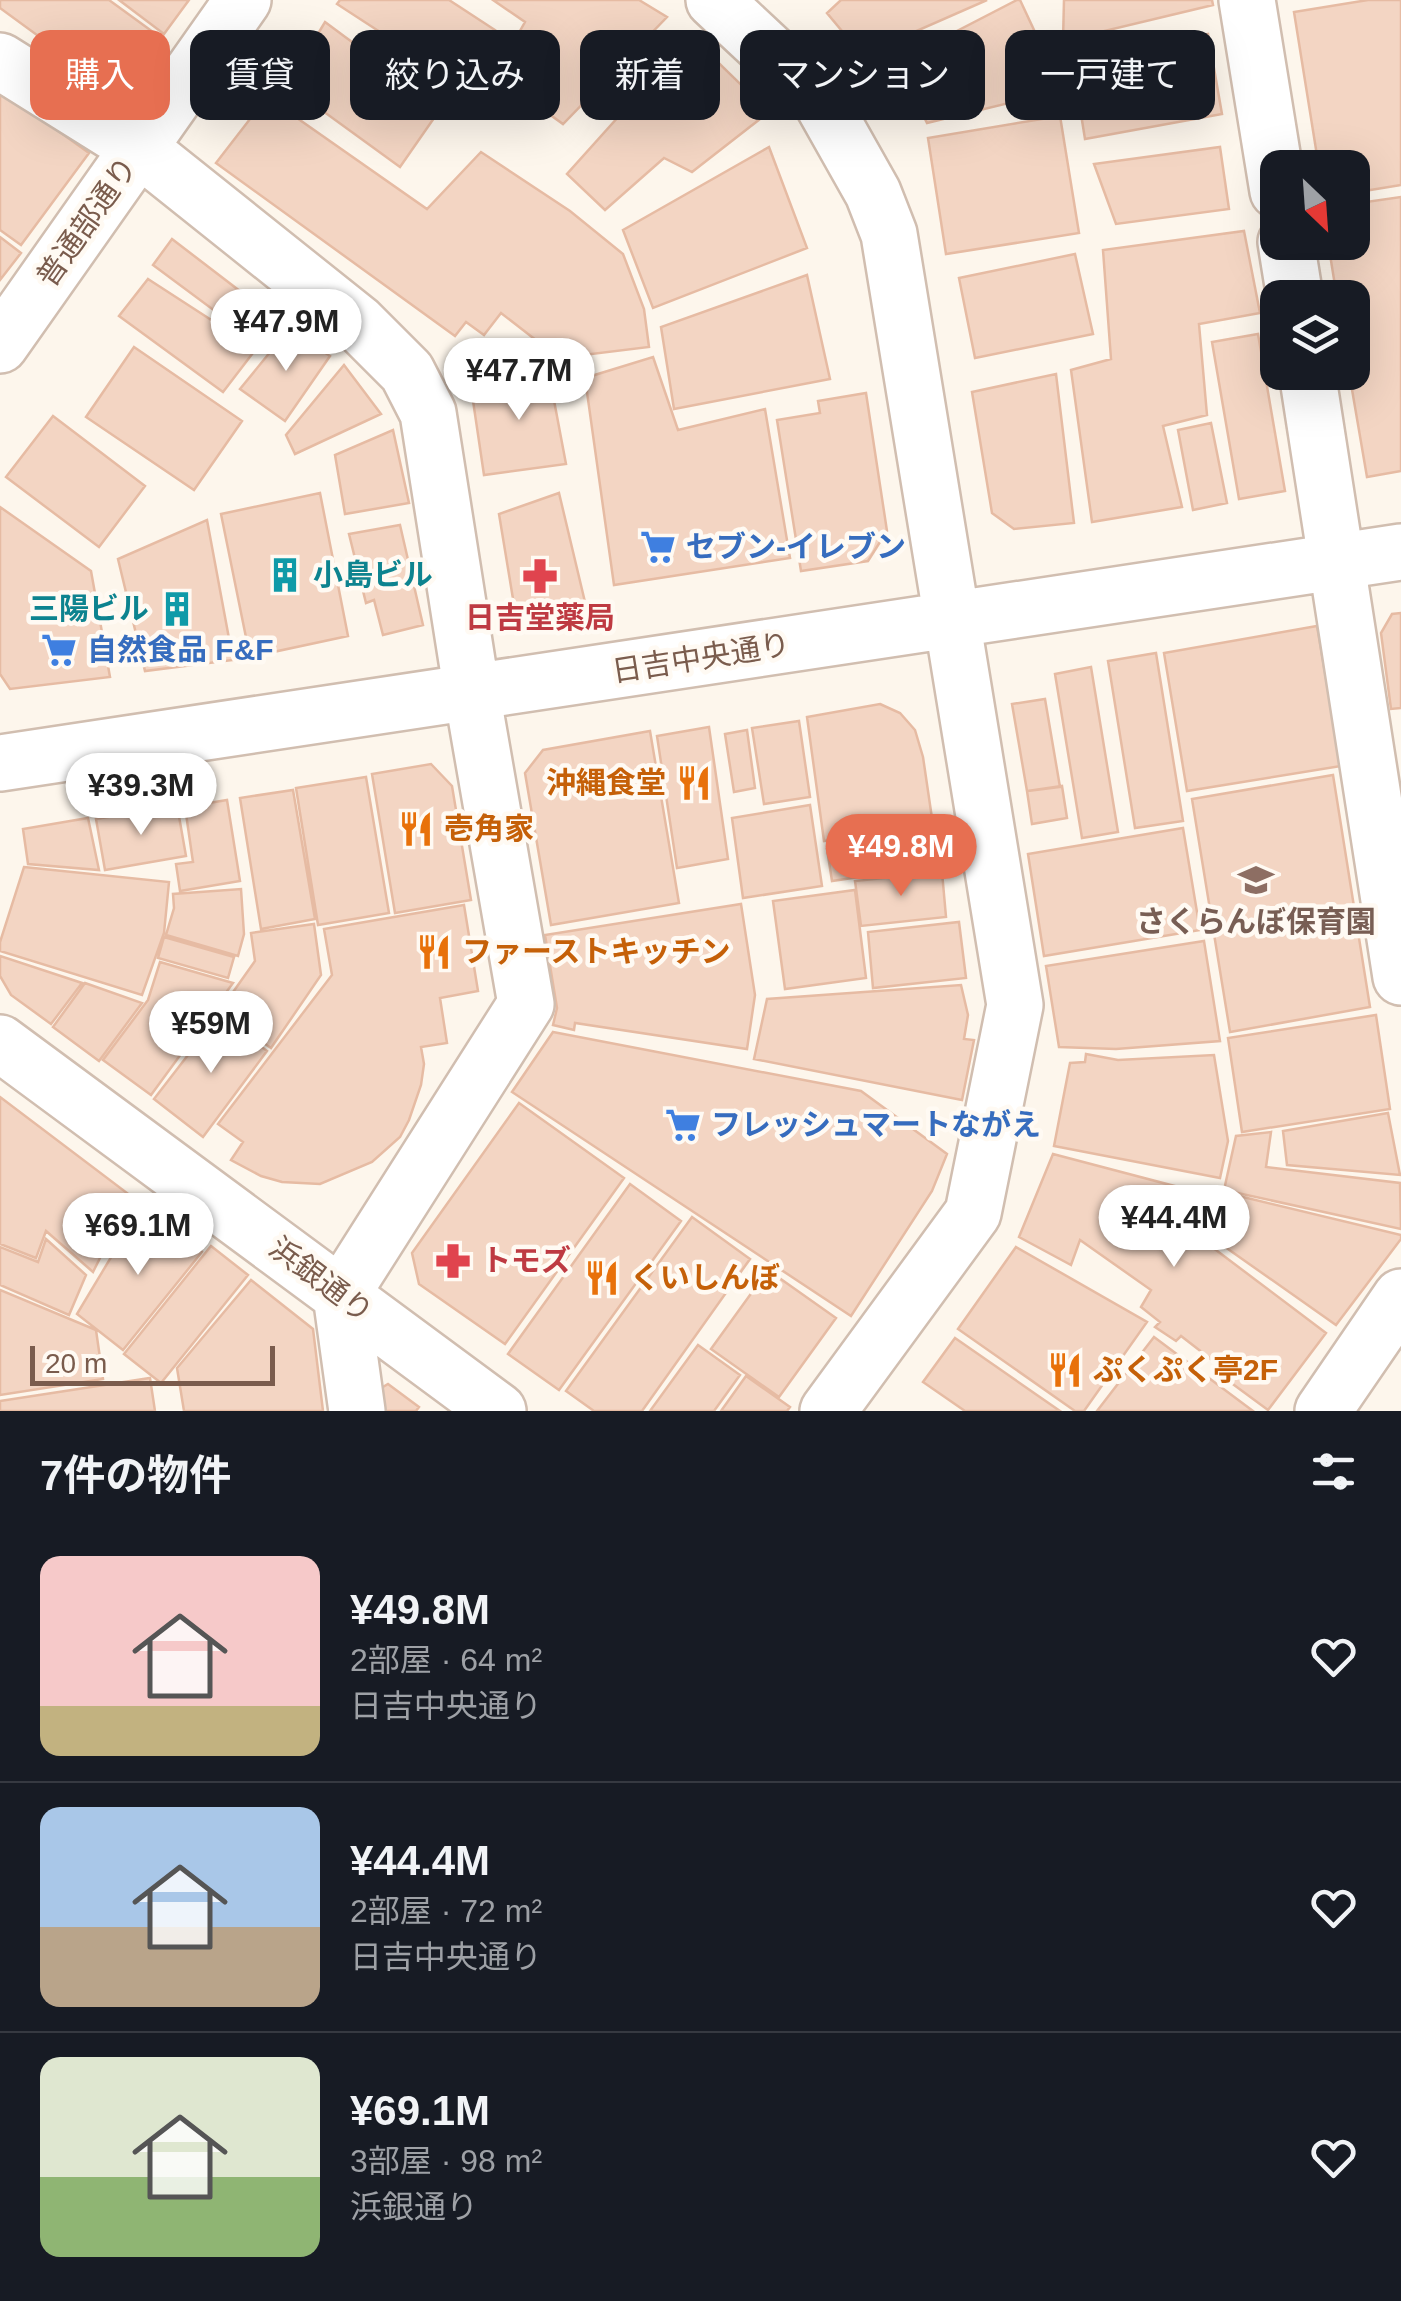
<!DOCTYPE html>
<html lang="ja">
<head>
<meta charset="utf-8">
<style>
  :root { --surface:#171b24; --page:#242831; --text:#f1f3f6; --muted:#9ea1a6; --line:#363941; --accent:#e76f51 }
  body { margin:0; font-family:Arial,"Noto Sans JP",sans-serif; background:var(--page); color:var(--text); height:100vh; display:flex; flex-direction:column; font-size:38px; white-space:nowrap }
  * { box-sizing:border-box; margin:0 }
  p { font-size:32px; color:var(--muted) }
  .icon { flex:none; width:55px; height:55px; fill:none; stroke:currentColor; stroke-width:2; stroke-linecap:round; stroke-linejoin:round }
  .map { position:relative; height:1411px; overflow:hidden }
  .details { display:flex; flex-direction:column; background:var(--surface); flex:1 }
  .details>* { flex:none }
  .banner { position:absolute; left:30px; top:30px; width:1342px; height:90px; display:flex; gap:20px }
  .needle { width:65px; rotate:155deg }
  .controls { position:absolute; left:1260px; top:150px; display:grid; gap:20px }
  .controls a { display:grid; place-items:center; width:110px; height:110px; border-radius:20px; background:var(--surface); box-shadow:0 10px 40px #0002; font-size:50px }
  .scale { position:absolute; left:30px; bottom:25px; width:245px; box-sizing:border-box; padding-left:10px; border:5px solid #7a5c4d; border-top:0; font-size:28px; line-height:35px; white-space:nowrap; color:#7a5c4d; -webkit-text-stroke:8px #fffaf3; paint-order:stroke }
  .price { position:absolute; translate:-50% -85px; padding:0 22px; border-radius:35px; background:#fff; color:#222; font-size:32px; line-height:65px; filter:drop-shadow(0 2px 5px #0008) }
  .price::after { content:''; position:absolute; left:50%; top:60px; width:30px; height:22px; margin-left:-15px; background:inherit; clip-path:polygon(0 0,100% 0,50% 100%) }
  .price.active { background:var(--accent); color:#fff }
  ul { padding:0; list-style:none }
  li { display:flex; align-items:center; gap:30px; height:250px; padding:0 40px }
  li+li { border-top:2px solid var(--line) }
  li span { display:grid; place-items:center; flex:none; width:280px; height:200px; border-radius:20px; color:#555 }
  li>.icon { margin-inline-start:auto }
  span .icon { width:120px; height:120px; fill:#fffc; stroke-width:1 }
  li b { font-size:42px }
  h2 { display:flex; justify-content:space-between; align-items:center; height:120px; padding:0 40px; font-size:42px }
  .pill { padding:0 35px; border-radius:20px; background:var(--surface); box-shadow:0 10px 40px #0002; font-size:35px; line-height:90px }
  .pill.active { background:var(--accent); color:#fff }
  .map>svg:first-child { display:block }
</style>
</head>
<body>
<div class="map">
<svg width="1401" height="1411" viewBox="0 0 1401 1411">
  <rect width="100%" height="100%" fill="#fdf6ec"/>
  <!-- building -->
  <path fill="#f3d5c3" stroke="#e6bba3" stroke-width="2.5" d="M 0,0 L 109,0 L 164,40 L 134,81 L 108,87 L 0,8 Z
    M 119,0 L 189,0 L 164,34 Z
    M 340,0 L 449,0 L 495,30 L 460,84 L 337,4 Z
    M 493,0 L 639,0 L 667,17 L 563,124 L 495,75 L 525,22 Z
    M 841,0 L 987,0 L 862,55 L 827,13 Z
    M 1017,0 L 1020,0 L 1062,90 L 927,123 L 897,62 Z
    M 1064,0 L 1212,0 L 1213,5 L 1063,41 Z
    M 1368,0 L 1401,0 L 1401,185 L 1352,193 L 1352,168 L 1319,168 L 1294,12 Z
    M 325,22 L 441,108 L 400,167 L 287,85 Z
    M 1208,34 L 1222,114 L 1085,139 L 1072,58 Z
    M 691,36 L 769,112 L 692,172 L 664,158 L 605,210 L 567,174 Z
    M 0,89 L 89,153 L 21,245 L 0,230 Z
    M 267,97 L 427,209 L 481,152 L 570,211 L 623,254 L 644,309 L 649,347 L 559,358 L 501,313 L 484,335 L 466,322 L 455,336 L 216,163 Z
    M 1060,116 L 1079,233 L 946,254 L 928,138 Z
    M 769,147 L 807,248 L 653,308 L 623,230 Z
    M 1220,147 L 1229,209 L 1116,224 L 1094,164 Z
    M 1401,197 L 1401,471 L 1367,477 L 1349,372 L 1352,372 L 1352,298 L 1337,298 L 1328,242 L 1352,242 L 1352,204 Z
    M 1244,231 L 1260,313 L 1199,324 L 1207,415 L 1163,426 L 1182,507 L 1092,522 L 1071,370 L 1111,359 L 1103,250 Z
    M 0,237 L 21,253 L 0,280 Z
    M 172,239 L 279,321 L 262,346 L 153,265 Z
    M 1075,254 L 1093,334 L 975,358 L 959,278 Z
    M 807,275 L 830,379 L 674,409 L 661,327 Z
    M 148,279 L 256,349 L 223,392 L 119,316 Z
    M 289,329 L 330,356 L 285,421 L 240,389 Z
    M 1258,334 L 1285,491 L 1239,499 L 1212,342 Z
    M 134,347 L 242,421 L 194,490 L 86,417 Z
    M 653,357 L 678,430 L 765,409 L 790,558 L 614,585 L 585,378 Z
    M 546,358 L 566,464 L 484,475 L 472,394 Z
    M 344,365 L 381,414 L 295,454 L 286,435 Z
    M 1056,374 L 1074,523 L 1014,529 L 992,513 L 972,392 Z
    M 866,393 L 887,531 L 868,561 L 801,571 L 777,420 L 820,413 L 818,401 Z
    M 53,416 L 145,486 L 99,547 L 6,477 Z
    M 1211,423 L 1227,503 L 1193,510 L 1178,430 Z
    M 393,430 L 409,503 L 345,514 L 335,455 Z
    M 320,493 L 348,636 L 250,657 L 221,514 Z
    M 559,493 L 585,602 L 516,617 L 499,514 Z
    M 0,507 L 91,571 L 110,677 L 10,689 L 0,674 Z
    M 207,520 L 233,660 L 145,671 L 118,559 Z
    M 400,525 L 423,625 L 383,635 L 374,600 L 366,603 L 349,534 Z
    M 1401,613 L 1401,708 L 1391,709 L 1381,633 L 1392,614 Z
    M 1317,626 L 1341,766 L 1187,791 L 1164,653 Z
    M 1156,653 L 1183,821 L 1135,828 L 1108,661 Z
    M 1091,667 L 1118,832 L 1082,838 L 1055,674 Z
    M 1045,699 L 1060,787 L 1027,791 L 1012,704 Z
    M 880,704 L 900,713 L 915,730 L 923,757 L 933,825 L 824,841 L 807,717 Z
    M 799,721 L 810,797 L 764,804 L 752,728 Z
    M 709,727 L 728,859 L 677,868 L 657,736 Z
    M 747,730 L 755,788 L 734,792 L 725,734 Z
    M 650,731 L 679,903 L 551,925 L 525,773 L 543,750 Z
    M 431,764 L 452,786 L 471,900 L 395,913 L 372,774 Z
    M 1333,775 L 1370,1007 L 1230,1032 L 1192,799 Z
    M 366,777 L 389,913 L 318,925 L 296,788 Z
    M 1062,786 L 1067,818 L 1032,824 L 1027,791 Z
    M 293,790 L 315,919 L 261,929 L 240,798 Z
    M 227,800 L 240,881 L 180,891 L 176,864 L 193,862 L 185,807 Z
    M 177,805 L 186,856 L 105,870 L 96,819 Z
    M 810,805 L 822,886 L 743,898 L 732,818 Z
    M 88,818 L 99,870 L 28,864 L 23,829 Z
    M 1183,828 L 1200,930 L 1044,956 L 1028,854 Z
    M 942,831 L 946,864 L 832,881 L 827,849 Z
    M 24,867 L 169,882 L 164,933 L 142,995 L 0,951 L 0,942 Z
    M 942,872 L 946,917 L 861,926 L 855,881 Z
    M 241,889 L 244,934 L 238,956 L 166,935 L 174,908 L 173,894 Z
    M 855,890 L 866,978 L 785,989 L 773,901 Z
    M 741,904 L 755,995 L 747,1049 L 575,1023 L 574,1030 L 553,1025 L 557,1008 L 545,935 Z
    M 464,905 L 478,991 L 440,998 L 447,1043 L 421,1047 L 424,1064 L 421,1085 L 409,1120 L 400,1137 L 372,1162 L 320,1184 L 282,1182 L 261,1176 L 231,1160 L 243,1142 L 218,1124 L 332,975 L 324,929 Z
    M 959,922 L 966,978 L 873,988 L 868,932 Z
    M 314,924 L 321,975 L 271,1048 L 219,1012 L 255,961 L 251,933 Z
    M 164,937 L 234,957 L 228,978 L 158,958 Z
    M 1204,941 L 1220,1041 L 1116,1049 L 1059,1047 L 1046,966 Z
    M 0,956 L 82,983 L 51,1024 L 11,995 L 0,976 Z
    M 160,962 L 233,983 L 151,1095 L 103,1060 L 148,1000 Z
    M 85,983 L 142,1003 L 99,1061 L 53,1027 Z
    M 961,985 L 968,1015 L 964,1039 L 974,1040 L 962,1100 L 754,1059 L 767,999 Z
    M 219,1015 L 267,1051 L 203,1137 L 154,1099 Z
    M 1376,1015 L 1390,1109 L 1242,1132 L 1228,1038 Z
    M 553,1032 L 861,1091 L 947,1154 L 932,1191 L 851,1316 L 512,1092 Z
    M 1086,1054 L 1118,1060 L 1214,1055 L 1228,1141 L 1220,1178 L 1054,1146 L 1070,1063 L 1085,1062 Z
    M 0,1097 L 131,1196 L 93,1272 L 46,1231 L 36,1258 L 0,1244 Z
    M 519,1103 L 624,1178 L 505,1344 L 419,1284 L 412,1253 Z
    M 1388,1113 L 1400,1175 L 1287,1165 L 1283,1131 Z
    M 1271,1132 L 1266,1167 L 1400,1183 L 1401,1229 L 1224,1190 L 1236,1136 Z
    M 1053,1154 L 1201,1193 L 1216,1204 L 1209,1213 L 1215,1218 L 1200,1238 L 1326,1333 L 1268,1410 L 1230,1382 L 1234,1377 L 1181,1336 L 1176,1341 L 1155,1327 L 1160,1322 L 1141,1307 L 1151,1290 L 1080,1240 L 1071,1265 L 1019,1237 Z
    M 630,1184 L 681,1221 L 559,1390 L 508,1354 Z
    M 1235,1195 L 1401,1235 L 1401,1239 L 1336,1325 L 1208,1235 Z
    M 143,1204 L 202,1252 L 123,1350 L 77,1314 Z
    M 692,1217 L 750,1259 L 642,1411 L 594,1411 L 566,1391 Z
    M 46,1239 L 86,1275 L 69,1315 L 0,1285 L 0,1247 L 38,1262 Z
    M 211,1246 L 248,1275 L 161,1383 L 124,1354 Z
    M 1016,1247 L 1147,1322 L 1084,1411 L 1075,1411 L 958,1329 Z
    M 768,1270 L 836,1318 L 779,1397 L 711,1349 Z
    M 251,1280 L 313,1329 L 323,1411 L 184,1411 L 177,1368 Z
    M 0,1290 L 96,1330 L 103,1379 L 0,1395 Z
    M 1154,1337 L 1253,1411 L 1097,1411 Z
    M 955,1338 L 1060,1411 L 965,1411 L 923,1382 Z
    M 698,1345 L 740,1375 L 714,1411 L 650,1411 Z
    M 746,1376 L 790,1407 L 787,1411 L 721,1411 Z
    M 150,1378 L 155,1411 L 0,1411 L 0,1401 Z
    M 388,1384 L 419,1407 L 416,1411 L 376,1411 L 373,1393 Z"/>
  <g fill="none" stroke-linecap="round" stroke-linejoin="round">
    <defs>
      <path id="minor" d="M 714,0 L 820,99 L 873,193 L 889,234 L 1015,1005 L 973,1213 L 828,1411
        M 1247,0 L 1278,191
        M 0,61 L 139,148 L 358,323 L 407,372 L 428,413 L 472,693 L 526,1004 L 341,1295 L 357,1411
        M 1286,242 L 1295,298
        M 0,345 L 243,0
        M 1307,372 L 1401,977
        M 0,763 L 1401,552
        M 0,1043 L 498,1411
        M 1323,1411 L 1401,1297"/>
    </defs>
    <!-- minor casing -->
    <use href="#minor" stroke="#d1beb0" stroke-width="60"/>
    <!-- minor -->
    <use href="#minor" stroke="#fff" stroke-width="55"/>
  </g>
  <!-- icons -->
  <defs>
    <symbol id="supermarket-bare" viewBox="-9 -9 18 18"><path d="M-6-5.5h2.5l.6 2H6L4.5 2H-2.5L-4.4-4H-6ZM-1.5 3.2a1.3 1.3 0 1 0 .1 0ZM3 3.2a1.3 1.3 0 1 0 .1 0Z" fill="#3f7fe0" stroke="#fffaf3" stroke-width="2.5" paint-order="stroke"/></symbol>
    <symbol id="building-bare" viewBox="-9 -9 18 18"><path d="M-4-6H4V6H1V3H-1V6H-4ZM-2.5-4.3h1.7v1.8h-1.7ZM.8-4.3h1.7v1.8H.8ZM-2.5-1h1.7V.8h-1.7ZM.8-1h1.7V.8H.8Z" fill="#0f9aa8" stroke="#fffaf3" stroke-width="2.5" paint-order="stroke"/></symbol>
    <symbol id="pharmacy-bare" viewBox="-9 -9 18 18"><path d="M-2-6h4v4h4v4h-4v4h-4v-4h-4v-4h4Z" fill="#e0444e" stroke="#fffaf3" stroke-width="2.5" paint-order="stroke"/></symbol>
    <symbol id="restaurant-bare" viewBox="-9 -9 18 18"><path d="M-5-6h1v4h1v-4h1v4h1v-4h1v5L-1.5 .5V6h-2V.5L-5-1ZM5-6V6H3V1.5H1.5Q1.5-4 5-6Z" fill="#e8710a" stroke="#fffaf3" stroke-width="2.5" paint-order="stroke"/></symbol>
    <symbol id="school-bare" viewBox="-9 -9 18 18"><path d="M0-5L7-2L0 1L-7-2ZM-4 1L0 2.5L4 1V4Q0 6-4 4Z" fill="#8d6e63" stroke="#fffaf3" stroke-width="2.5" paint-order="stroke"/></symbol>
  </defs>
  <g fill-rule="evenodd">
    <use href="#supermarket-bare" x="633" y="522" width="50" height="50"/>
    <use href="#building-bare" x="260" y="550" width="50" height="50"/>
    <use href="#pharmacy-bare" x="515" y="551" width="50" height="50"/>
    <use href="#building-bare" x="152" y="584" width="50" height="50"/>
    <use href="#supermarket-bare" x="34" y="625" width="50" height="50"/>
    <use href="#restaurant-bare" x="669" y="758" width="50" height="50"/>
    <use href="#restaurant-bare" x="391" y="804" width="50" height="50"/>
    <use href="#school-bare" x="1231" y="855" width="50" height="50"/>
    <use href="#restaurant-bare" x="409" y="927" width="50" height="50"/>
    <use href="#supermarket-bare" x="658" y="1100" width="50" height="50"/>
    <use href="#pharmacy-bare" x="428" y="1236" width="50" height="50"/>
    <use href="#restaurant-bare" x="577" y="1253" width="50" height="50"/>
    <use href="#restaurant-bare" x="1040" y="1345" width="50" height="50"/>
  </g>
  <g text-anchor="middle" stroke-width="9" stroke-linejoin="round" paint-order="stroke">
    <!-- street labels -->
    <g font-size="30" fill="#7a5c4d" stroke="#fffaf3">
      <text transform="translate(87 222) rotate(-55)" y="10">普通部通り</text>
      <text transform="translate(701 658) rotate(-9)" y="10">日吉中央通り</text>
      <text transform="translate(321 1280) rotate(37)" y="10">浜銀通り</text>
    </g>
    <!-- shop labels -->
    <g font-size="30" font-weight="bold" fill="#366cbe" stroke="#fffaf3" text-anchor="start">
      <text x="686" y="557">セブン-イレブン</text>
      <text x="87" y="660">自然食品 F&amp;F</text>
      <text x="711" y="1135">フレッシュマートながえ</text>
    </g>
    <!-- culture labels -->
    <g font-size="30" font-weight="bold" fill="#0d838f" stroke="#fffaf3" text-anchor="start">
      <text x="313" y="585">小島ビル</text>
      <text x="149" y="619" text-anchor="end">三陽ビル</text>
    </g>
    <!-- health labels -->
    <g font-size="30" font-weight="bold" fill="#be3a42" stroke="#fffaf3">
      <text x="540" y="628">日吉堂薬局</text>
      <text x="481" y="1271" text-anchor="start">トモズ</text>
    </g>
    <!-- food labels -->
    <g font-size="30" font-weight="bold" fill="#c56008" stroke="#fffaf3" text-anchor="start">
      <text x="666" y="793" text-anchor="end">沖縄食堂</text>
      <text x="444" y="839">壱角家</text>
      <text x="462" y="962">ファーストキッチン</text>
      <text x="630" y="1288">くいしんぼ</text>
      <text x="1093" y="1380">ぷくぷく亭2F</text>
    </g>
    <!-- education labels -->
    <g font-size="30" font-weight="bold" fill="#785e54" stroke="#fffaf3">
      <text x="1256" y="932">さくらんぼ保育園</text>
    </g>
  </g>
</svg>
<div class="controls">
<a><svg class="needle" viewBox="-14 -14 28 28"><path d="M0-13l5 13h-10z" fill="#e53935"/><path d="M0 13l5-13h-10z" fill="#9ea1a6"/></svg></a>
<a><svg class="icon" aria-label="layers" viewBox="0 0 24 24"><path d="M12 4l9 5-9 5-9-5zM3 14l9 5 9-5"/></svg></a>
</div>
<div class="scale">20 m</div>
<b class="price" style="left:286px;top:374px">¥47.9M</b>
<b class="price" style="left:519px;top:423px">¥47.7M</b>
<b class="price" style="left:141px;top:838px">¥39.3M</b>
<b class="price active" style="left:901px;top:899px">¥49.8M</b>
<b class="price" style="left:211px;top:1076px">¥59M</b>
<b class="price" style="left:1174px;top:1270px">¥44.4M</b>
<b class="price" style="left:138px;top:1278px">¥69.1M</b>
<div class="banner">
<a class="pill active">購入</a>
<a class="pill">賃貸</a>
<a class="pill">絞り込み</a>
<a class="pill">新着</a>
<a class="pill">マンション</a>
<a class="pill">一戸建て</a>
</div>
</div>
<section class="details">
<h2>7件の物件<svg class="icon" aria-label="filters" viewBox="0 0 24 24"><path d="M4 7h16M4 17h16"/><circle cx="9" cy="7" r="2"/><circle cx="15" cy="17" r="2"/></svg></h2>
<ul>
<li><span style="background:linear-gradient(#f6c9c9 75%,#c2b280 0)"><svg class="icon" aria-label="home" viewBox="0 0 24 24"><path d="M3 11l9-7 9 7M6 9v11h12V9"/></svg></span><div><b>¥49.8M</b><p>2部屋 · 64 m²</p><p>日吉中央通り</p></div><svg class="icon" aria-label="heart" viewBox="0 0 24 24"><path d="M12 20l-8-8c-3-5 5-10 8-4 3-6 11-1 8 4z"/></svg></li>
<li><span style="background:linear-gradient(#a9c7e8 60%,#b9a48a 0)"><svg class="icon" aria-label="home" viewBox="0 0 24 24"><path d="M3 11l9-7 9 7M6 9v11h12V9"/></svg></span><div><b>¥44.4M</b><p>2部屋 · 72 m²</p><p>日吉中央通り</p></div><svg class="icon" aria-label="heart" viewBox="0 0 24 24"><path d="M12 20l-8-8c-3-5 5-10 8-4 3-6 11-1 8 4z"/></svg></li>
<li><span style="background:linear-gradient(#dfe7d0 60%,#8fb573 0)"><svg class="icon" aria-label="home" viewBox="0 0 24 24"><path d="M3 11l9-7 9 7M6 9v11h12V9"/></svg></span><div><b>¥69.1M</b><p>3部屋 · 98 m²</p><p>浜銀通り</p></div><svg class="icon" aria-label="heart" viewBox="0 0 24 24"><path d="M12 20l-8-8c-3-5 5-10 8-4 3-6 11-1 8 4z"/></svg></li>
</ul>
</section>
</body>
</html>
